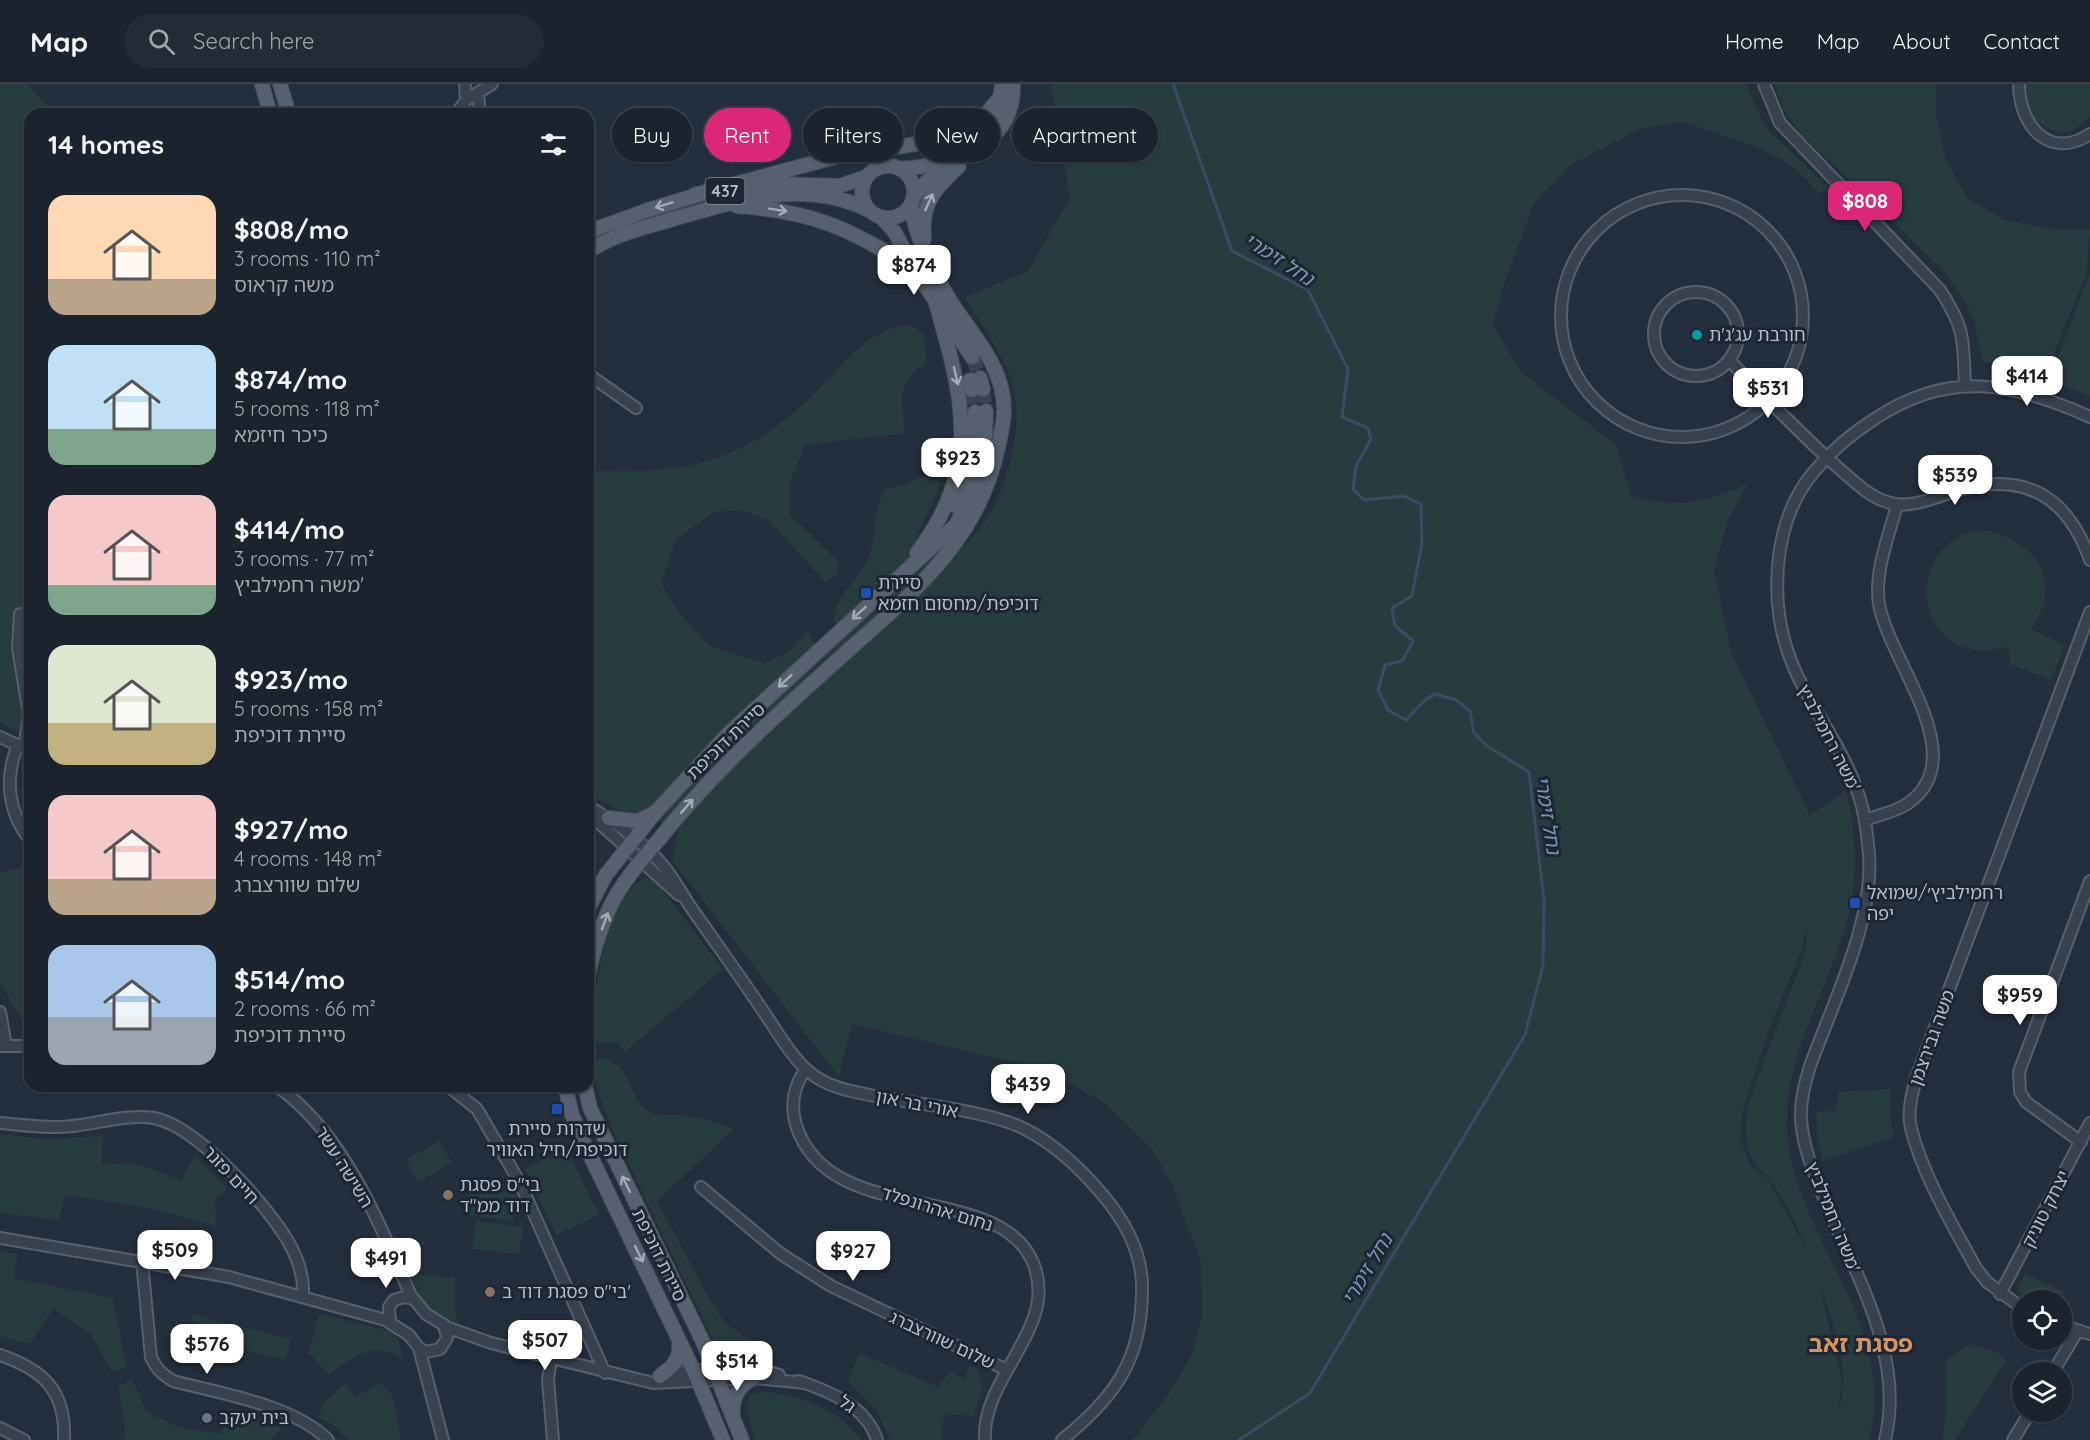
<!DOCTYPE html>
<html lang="en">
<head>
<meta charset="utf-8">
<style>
  :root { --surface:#1b232e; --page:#242b36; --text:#f1f3f6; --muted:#a0a4aa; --line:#39404a; --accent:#db2777 }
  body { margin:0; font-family:Quicksand,"Noto Sans Hebrew",sans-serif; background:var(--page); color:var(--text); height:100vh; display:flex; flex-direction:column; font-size:22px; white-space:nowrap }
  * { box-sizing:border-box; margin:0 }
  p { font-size:20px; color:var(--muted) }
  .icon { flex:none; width:33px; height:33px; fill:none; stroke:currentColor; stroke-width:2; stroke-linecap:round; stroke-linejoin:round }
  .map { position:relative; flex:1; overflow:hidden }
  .panel { position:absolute; left:24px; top:24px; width:570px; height:984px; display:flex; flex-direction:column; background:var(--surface); border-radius:18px; box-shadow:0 2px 4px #0004,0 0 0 2px var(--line) }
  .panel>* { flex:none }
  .hud { position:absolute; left:612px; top:24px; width:570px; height:54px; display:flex; gap:12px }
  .controls { position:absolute; left:2012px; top:1206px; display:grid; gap:12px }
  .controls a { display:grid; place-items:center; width:60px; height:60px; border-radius:50%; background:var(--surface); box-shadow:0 2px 4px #0004,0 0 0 2px var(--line); font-size:30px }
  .price { position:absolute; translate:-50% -51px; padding:0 14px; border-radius:12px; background:#fff; color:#222; font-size:20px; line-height:39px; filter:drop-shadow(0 2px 3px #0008) }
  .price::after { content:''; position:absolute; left:50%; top:36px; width:18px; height:14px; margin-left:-9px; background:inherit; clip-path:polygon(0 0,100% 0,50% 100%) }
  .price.current { background:var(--accent); color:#fff }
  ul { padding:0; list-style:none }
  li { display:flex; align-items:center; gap:18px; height:150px; padding:0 24px }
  li span { display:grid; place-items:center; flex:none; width:168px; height:120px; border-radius:18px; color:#555 }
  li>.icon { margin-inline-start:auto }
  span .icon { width:72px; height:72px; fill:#fffc; stroke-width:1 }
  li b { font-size:26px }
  h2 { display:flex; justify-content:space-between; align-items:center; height:72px; padding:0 24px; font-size:26px }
  .chip { padding:0 21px; border-radius:27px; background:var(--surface); box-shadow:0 2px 4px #0004,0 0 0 2px var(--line); font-size:21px; line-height:54px }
  .chip.current { background:var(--accent); color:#fff }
  header { display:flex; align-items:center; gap:36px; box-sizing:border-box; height:84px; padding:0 30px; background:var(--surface); border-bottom:2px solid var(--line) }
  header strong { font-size:28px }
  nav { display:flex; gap:33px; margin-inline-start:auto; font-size:21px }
  .search { width:420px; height:54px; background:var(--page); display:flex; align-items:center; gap:15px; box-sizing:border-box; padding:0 21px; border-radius:33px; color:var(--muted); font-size:22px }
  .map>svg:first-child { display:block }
</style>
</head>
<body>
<header>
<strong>Map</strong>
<div class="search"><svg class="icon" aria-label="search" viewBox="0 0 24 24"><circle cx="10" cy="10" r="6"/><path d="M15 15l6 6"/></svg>Search here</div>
<nav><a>Home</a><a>Map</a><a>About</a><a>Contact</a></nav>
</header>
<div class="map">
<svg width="2090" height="1356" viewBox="0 0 2090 1356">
  <rect width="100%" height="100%" fill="#242f3e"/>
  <!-- green -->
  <path fill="#263c3f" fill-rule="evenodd" d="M 0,0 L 28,0 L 54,30 L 30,30 L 30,652 L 0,639 Z
    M 1051,0 L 1746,0 L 1765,43 L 1830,105 L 1818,110 L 1807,95 L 1784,76 L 1756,63 L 1683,38 L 1642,44 L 1570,81 L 1534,119 L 1503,203 L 1493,241 L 1522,289 L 1616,361 L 1631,411 C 1677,427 1705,417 1748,400 L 1729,434 L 1714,485 L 1731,568 L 1808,727 L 1808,732 L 1846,707 C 1855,744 1859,786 1850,824 C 1833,900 1784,965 1787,1045 C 1792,1151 1900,1241 1869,1356 L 1133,1356 L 1170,1308 L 1192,1270 L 1202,1232 L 1201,1178 L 1173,1103 L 1152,1065 L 1105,1020 L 1051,987 L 852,940 L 839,993 L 672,776 L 678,749 L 645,728 L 621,727 L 588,710 L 588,386 C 683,392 747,378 816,308 C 842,283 864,249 901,242 C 926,238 927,261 926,279 C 894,300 903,315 905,349 L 805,361 L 790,397 L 790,431 L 839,478 L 836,492 L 825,498 L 769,436 L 741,426 L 715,428 L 676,455 L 661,499 L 680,530 L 710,562 L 764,579 L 789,568 L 808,547 L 815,560 L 837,540 L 834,536 C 836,508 860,497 869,472 C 877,449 873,427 885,405 L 906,400 L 921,392 L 939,397 L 937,409 L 918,449 L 951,474 C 964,462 979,448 988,433 C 1011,395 1026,332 1009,290 C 998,263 979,238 965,213 L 1028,187 L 1070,114 ZM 1808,839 L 1805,869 L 1748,1020 C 1744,1041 1743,1065 1757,1083 C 1761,1088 1766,1091 1770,1096 C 1784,1116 1797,1139 1805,1162 L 1767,1094 L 1751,1082 L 1740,1055 L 1743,1026 L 1769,945 L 1801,867 ZM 1820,1202 C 1835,1241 1851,1288 1838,1330 L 1842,1296 Z
    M 1775,0 L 1936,0 L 1936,30 L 1945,73 L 1967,114 L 2005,136 L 2058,146 L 2090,146 L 2087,188 L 2044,293 L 2015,283 L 1982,278 L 1975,240 L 1965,217 L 1943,186 L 1802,51 L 1784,27 Z
    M 2026,0 L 2090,0 L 2090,33 C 2084,37 2077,45 2071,47 C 2044,53 2019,27 2026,0 Z
    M 2090,189 L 2090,312 L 2049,296 Z
    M 1988,447 C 2023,455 2052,479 2044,519 C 2042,528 2035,537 2031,545 L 2065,561 L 2051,596 L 2010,580 L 2008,563 C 1995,565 1984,568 1971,565 C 1913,553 1913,470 1965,450 C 1972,448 1981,448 1988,447 Z
    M 30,685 L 30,736 L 21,707 L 25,688 Z
    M 30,781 L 30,942 C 15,933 11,913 0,900 L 0,789 Z
    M 645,794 L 653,795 L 660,803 L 723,885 L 625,968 L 618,959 L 590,958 C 594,916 603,815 645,794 Z
    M 589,973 C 641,975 622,1018 655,1030 C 660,1032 669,1031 674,1031 C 695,1033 714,1035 733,1046 L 657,1117 L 710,1216 L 725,1239 L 775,1274 C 750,1276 730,1277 713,1256 L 613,1047 L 600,1013 Z
    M 1891,1005 L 1890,1029 L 1893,1053 L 1823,1077 L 1818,1057 L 1816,1028 L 1836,1027 L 1838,1008 Z
    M 0,1050 L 44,1055 L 103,1052 L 102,1080 L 142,1081 L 181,1096 L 195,1071 L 228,1105 L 215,1115 L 216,1142 L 150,1124 L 65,1111 L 59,1136 L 0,1129 Z
    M 439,1057 L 452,1079 L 418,1098 L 406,1076 Z
    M 567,1065 L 599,1131 L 556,1151 L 525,1085 Z
    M 470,1104 L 517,1109 L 513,1137 L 466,1131 Z
    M 476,1137 L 523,1143 L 519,1170 L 472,1165 Z
    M 0,1168 L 17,1170 L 14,1194 L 113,1214 L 127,1284 L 112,1288 L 91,1251 L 53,1225 L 30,1260 L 0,1252 Z
    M 2025,1190 L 2064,1208 L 2060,1216 L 2037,1216 L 2017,1207 Z
    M 409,1191 L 455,1194 L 455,1228 L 460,1243 C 430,1238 420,1216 409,1191 Z
    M 192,1230 L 291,1255 L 286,1276 L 198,1254 Z
    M 319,1230 L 390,1247 L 398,1255 L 403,1274 C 369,1258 357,1271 328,1290 L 309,1269 Z
    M 1969,1260 L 1999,1269 L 2006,1276 L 1955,1356 L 1942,1356 L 1946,1330 L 1946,1277 Z
    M 859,1269 L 938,1303 L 950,1287 L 964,1295 L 970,1281 L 977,1285 L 983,1304 L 974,1332 L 948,1330 L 942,1339 L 942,1356 L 890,1356 L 877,1326 L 848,1297 Z
    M 132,1295 L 146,1328 L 181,1344 L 221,1350 L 230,1325 L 282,1343 L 271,1356 L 124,1356 L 125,1340 L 118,1303 Z
    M 379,1298 L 392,1311 L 401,1356 L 348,1356 L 333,1340 L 318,1334 L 324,1319 L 346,1299 L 356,1313 Z
    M 763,1307 C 801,1313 838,1323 861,1356 L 755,1356 L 747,1322 L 750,1311 Z"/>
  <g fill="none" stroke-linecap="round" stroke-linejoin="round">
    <!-- stream -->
    <path stroke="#394c67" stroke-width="3" d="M 1173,0 L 1232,167 L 1308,206 L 1348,285 L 1342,333 L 1368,344 L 1371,355 L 1356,382 L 1353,405 L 1364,416 L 1404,412 L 1421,420 L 1422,459 L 1412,512 L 1392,524 L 1395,542 L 1413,557 L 1402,577 L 1385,581 L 1378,606 L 1388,626 L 1406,636 L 1425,616 L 1435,610 L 1456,616 L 1470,627 L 1474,649 L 1487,662 L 1529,688 L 1544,816 L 1543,881 L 1525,951 L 1310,1309 L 1239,1356"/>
    <!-- major-tunnel -->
    <path stroke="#3a4453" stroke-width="14" stroke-dasharray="14 7" stroke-linecap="butt" d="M 972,273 L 980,294
      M 983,305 L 986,327
      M 972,306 L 975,328"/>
    <defs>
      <path id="minor" d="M 465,0 L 466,16
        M 1764,0 L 1780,39 L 1940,206 C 1966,246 1963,256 1965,302
        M 2019,0 C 2019,41 2049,77 2090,50
        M 478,10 L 480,30
        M 456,30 L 466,16 L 492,0
        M1561 232a121 121 0 1 1 242 0a121 121 0 1 1-242 0Z
        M1654 250a42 42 0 1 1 84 0a42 42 0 1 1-84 0Z
        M 1729,276 C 1766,314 1803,353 1843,388 C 1856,399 1868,411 1884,417 C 1910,427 1934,413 1959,406 C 2025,387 2068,413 2090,476
        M 588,290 L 636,324
        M 20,530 L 18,564 L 29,631 L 24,664
        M 0,653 L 24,664
        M 18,661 C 4,693 8,729 30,756
        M 588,722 C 614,738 640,755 660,778 C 672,791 680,807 690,822 C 713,855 737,888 759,921 C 774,942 788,969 808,987 C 830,1006 857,1008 884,1014 C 925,1021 988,1027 1025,1045 C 1056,1061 1080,1084 1102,1110 C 1125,1137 1143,1170 1142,1206 C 1142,1276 1115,1313 1062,1356
        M 588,729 L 679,811
        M 1865,736 C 1879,731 1895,728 1907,720 C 1975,674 1889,578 1879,520 C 1874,488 1889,451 1897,421
        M 0,928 L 6,962
        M 0,962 L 30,962
        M 806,985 C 794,1001 790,1021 796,1041 C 829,1146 1001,1094 1034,1181 C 1058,1245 981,1293 985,1356
        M 277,1002 C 347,1053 378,1138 412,1214
        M 448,1002 L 477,1025 L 520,1099 L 605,1289
        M 0,1039 C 24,1041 49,1045 73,1042 C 100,1039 127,1030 154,1034 C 197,1042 268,1122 289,1159 C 298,1175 304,1194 303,1211
        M 2081,1058 L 2026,1018 L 2020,1008 L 2019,988 L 2090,797
        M 701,1103 L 781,1170 L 831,1202 L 1007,1286
        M 0,1154 L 229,1193 L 389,1237
        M 142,1177 L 151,1273 C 156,1285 162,1290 173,1297 C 219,1309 294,1321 328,1356
        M 2000,1210 L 2090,1039
        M 404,1213 L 414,1215 L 426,1230 L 444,1241 L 447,1254 L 440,1265 L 426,1268 L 419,1264 L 409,1251 L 390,1239 L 389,1223 L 394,1216 Z
        M 2022,1224 L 1987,1198 L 1976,1184 C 1953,1142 1922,1090 1911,1044 C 1907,1028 1912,1010 1916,994 L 2090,528
        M 2061,1241 L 2090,1250
        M 446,1243 L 491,1259 L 653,1299 L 754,1294 L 805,1299
        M 419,1264 L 443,1356
        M 0,1271 C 44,1286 66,1307 64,1356
        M 551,1274 L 548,1296 L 553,1356
        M 2053,1288 L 2077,1248
        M 660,1292 C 697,1285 743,1279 779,1291
        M 799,1297 C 831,1308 866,1322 877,1356
        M 0,1344 L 24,1356
        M 1885,1356 C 1905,1274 1858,1195 1827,1122 C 1816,1094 1803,1066 1801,1035 C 1800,1017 1805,999 1810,982 C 1833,919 1874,837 1869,770 C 1867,750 1865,729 1858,709 C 1844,665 1812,626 1794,584 C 1768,524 1771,441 1812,390 C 1830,368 1852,349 1876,334 C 1950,285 2014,299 2090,333
        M 2013,1356 L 2030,1328"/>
      <path id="major" d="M 262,0 L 270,30
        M 280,0 L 289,30
        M862 108a26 26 0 1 1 52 0a26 26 0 1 1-52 0Z
        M 898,84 C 948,87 998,52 1002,0
        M 747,103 L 781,100 L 839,102 L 866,93
        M 694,111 L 843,71 L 942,56 L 964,49 L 980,38 L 1001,12
        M 913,114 C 943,66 1015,71 1013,0
        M 737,122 C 812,127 852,145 915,186
        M 882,134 L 894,147 L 915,186 L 972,273
        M 588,148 L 648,126 L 701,110
        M 924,155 C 921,119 934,105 959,82
        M 588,168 C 614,150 643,144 673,135 C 737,117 804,94 868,126
        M 980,294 L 983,305
        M 970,296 L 972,306
        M 956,422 L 971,378 L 975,328
        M 917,469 C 983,381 963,314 935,216
        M 609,734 L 638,737 L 652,730
        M 588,825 L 605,792 L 654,730 L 728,650 L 956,441 L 978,394 L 985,357 L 986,327
        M 588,893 C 592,871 600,846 609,825 C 620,801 639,779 656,759 C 714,686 783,625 852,563 C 916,506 977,456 997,368 C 1000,354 1004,340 1004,326 C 1004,278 967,247 945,208 C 929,181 915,152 911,120
        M 565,1002 L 572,1031 L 587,1065 L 694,1287 L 723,1356
        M 585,1002 L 590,1024 L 702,1256 L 742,1356
        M 660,1292 C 674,1282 681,1274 679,1257
        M 733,1329 C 732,1313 740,1300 754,1294"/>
    </defs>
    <!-- minor casing -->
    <use href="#minor" stroke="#565f6c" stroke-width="14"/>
    <!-- major casing -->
    <use href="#major" stroke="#414a57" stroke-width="16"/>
    <!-- minor -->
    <use href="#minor" stroke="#38414e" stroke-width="10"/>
    <!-- major -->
    <use href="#major" stroke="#56606e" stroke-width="14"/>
  </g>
  <!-- one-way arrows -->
  <defs><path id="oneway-shaft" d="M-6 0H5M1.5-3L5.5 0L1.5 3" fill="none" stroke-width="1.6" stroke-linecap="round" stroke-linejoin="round" transform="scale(1.5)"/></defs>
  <g stroke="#a1aab7">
    <use href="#oneway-shaft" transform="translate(929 118) rotate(-65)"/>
    <use href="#oneway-shaft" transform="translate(664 121) rotate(163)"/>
    <use href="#oneway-shaft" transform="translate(778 126) rotate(9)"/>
    <use href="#oneway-shaft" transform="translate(956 292) rotate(77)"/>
    <use href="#oneway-shaft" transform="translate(859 529) rotate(138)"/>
    <use href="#oneway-shaft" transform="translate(785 597) rotate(137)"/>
    <use href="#oneway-shaft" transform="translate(687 722) rotate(-50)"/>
    <use href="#oneway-shaft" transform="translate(605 837) rotate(-70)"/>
    <use href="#oneway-shaft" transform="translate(626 1100) rotate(-117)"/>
    <use href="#oneway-shaft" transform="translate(639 1170) rotate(64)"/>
  </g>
  <!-- markers -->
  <circle fill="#0f9aa8" stroke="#1d2633" stroke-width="2" cx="1697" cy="251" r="6"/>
  <g fill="#1a4fb4" stroke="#1d2633" stroke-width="2">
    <rect x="860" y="503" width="12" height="12" rx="3"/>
    <rect x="1849" y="813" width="12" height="12" rx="3"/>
    <rect x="551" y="1019" width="12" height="12" rx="3"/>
  </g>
  <g fill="#8d6e63" stroke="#1d2633" stroke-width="2">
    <circle cx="448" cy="1111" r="6"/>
    <circle cx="490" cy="1208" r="6"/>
  </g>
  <circle fill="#6b7280" stroke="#1d2633" stroke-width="2" cx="207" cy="1334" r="6"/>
  <g text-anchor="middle" stroke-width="6" stroke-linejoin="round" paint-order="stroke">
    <!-- shield labels -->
    <rect fill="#1d2633" stroke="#878f9c" stroke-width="1.5" x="705.5" y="94" width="39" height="26" rx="4.5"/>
    <g font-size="16" font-weight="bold" fill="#b4bcc9">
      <text x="725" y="113">437</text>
    </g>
    <!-- poi labels -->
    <g font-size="18" fill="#b4bcc9" stroke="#1d2633" text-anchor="start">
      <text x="1709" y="257">חורבת עג'ג'ת</text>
      <text x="878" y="505">סיירת<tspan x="878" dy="21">דוכיפת/מחסום חזמא</tspan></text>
      <text x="1867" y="815">רחמילביץ׳/שמואל<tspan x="1867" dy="21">יפה</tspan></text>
      <text x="557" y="1051" text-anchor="middle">שדרות סיירת<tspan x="557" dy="21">דוכיפת/חיל האוויר</tspan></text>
      <text x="460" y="1107">בי"ס פסגת<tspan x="460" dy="21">דוד ממ"ד</tspan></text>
      <text x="502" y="1214">בי"ס פסגת דוד ב'</text>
      <text x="219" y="1340">בית יעקב</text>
    </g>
    <!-- street labels -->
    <g font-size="18" fill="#b4bcc9" stroke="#1d2633">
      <text transform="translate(1829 654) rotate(63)" y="6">משה רחמילביץ'</text>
      <text transform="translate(726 657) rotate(-44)" y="6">סיירת דוכיפת</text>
      <text transform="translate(1932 954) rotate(-70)" y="6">משה גבירצמן</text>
      <text transform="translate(917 1020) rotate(11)" y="6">אורי בר און</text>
      <text transform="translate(344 1083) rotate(58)" y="6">השישה עשר</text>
      <text transform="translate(231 1091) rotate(47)" y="6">חיים פזנר</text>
      <text transform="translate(937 1125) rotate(17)" y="6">נחום אהרונפלד</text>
      <text transform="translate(2046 1125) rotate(-63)" y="6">יצחק טוניק</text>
      <text transform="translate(1833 1133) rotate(68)" y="6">משה רחמילביץ'</text>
      <text transform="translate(659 1171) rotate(64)" y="6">סיירת דוכיפת</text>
      <text transform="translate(942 1256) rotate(25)" y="6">שלום שוורצברג</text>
      <text transform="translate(847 1320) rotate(36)" y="6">גל</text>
    </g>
    <!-- water labels -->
    <g font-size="20" font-style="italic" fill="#7c92b1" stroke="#1d2633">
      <text transform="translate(1279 175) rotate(33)" y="7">נחל זימרי</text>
      <text transform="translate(1548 731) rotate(81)" y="7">נחל זימרי</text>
      <text transform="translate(1367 1185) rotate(-59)" y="7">נחל זימרי</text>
    </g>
    <!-- district labels -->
    <g font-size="24" font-weight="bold" fill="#d59563" stroke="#1d2633">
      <text x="1861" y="1268">פסגת זאב</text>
    </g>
  </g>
</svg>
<div class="controls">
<a><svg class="icon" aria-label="locate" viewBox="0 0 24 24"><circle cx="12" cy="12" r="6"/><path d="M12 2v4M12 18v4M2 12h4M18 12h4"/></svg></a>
<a><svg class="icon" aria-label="layers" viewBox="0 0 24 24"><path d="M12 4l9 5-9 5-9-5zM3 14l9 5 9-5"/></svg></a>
</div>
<b class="price current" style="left:1865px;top:148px">$808</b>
<b class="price" style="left:914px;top:212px">$874</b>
<b class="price" style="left:2027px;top:323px">$414</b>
<b class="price" style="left:1768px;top:335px">$531</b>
<b class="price" style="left:958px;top:405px">$923</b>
<b class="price" style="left:1955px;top:422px">$539</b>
<b class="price" style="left:2020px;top:942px">$959</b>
<b class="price" style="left:1028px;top:1031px">$439</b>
<b class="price" style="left:175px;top:1197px">$509</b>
<b class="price" style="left:853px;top:1198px">$927</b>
<b class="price" style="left:386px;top:1205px">$491</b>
<b class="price" style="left:545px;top:1287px">$507</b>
<b class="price" style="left:207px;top:1291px">$576</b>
<b class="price" style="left:737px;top:1308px">$514</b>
<div class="hud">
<a class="chip">Buy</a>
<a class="chip current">Rent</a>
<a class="chip">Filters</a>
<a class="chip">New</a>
<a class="chip">Apartment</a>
</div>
<section class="panel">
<h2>14 homes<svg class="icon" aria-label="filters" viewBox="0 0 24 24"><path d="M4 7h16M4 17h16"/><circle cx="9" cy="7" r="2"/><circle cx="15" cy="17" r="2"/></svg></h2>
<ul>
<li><span style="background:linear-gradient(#ffd9b3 70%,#b9a48a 0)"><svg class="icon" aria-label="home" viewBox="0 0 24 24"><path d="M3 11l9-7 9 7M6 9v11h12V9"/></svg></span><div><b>$808/mo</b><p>3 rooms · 110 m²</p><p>משה קראוס</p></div></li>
<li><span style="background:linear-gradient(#bfe0f5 70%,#7fa58c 0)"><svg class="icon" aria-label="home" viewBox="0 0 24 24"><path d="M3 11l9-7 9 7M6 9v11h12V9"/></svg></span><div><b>$874/mo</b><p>5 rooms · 118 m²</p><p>כיכר חיזמא</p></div></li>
<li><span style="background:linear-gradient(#f6c9c9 75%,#7fa58c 0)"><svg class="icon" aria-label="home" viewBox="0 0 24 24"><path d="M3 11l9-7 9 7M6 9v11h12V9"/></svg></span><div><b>$414/mo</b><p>3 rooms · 77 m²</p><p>משה רחמילביץ'</p></div></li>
<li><span style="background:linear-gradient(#dfe7d0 65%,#c2b280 0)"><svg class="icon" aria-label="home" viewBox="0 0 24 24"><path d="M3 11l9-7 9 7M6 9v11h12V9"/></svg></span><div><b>$923/mo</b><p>5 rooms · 158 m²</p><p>סיירת דוכיפת</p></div></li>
<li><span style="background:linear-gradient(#f6c9c9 70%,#b9a48a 0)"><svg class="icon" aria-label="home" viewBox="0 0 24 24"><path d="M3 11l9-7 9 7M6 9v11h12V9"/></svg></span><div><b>$927/mo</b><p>4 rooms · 148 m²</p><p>שלום שוורצברג</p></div></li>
<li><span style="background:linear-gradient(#a9c7e8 60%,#9aa5b1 0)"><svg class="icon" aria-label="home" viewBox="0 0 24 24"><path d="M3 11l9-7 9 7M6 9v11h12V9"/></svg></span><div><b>$514/mo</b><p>2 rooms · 66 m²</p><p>סיירת דוכיפת</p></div></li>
</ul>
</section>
</div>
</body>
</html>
